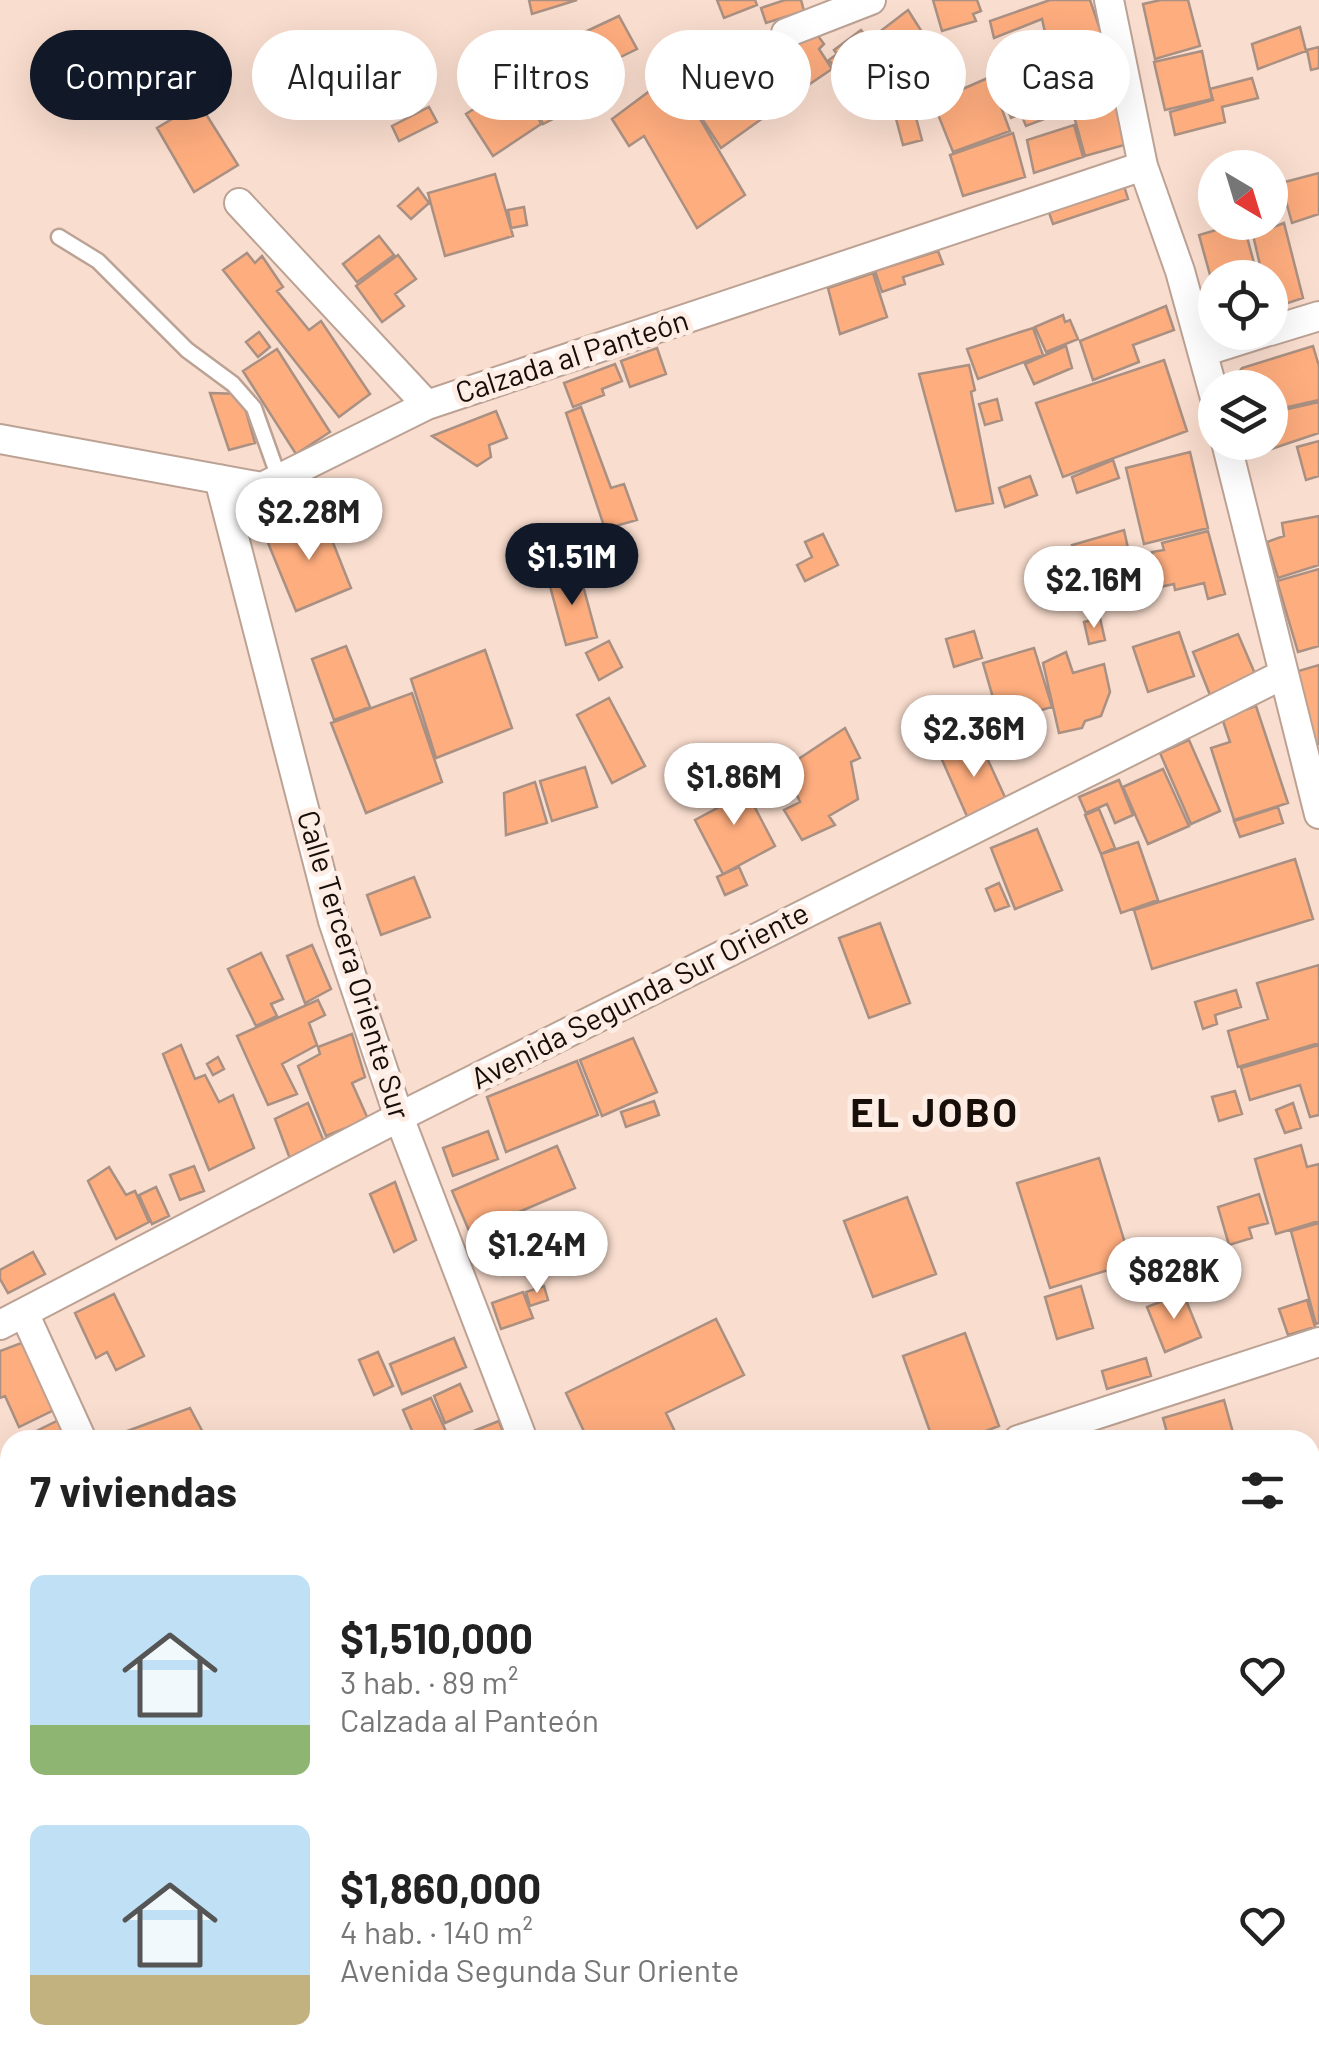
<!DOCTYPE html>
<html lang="es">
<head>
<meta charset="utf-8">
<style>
  :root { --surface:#fff; --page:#f2f2f2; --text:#222; --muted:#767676; --accent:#111827 }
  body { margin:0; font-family:Barlow,sans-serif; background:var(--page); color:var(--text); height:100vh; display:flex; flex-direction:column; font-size:38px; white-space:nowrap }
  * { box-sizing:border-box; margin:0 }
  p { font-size:32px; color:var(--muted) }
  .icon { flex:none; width:55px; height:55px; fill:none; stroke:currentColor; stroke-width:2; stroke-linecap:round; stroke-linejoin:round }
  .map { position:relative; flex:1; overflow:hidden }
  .panel { position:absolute; left:0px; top:1430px; width:1320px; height:642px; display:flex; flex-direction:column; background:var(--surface); border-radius:30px 30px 0 0; box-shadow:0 10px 40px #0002 }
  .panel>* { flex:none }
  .banner { position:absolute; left:30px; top:30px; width:1260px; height:90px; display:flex; gap:20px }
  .needle { width:65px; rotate:142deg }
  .buttons { position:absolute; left:1198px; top:150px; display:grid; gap:20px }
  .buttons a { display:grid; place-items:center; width:90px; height:90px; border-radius:50%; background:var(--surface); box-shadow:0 10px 40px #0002; font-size:50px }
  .price { position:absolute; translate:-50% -85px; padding:0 22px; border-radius:35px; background:#fff; color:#222; font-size:32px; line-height:65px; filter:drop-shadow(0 2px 5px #0008) }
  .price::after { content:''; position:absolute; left:50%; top:60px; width:30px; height:22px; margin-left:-15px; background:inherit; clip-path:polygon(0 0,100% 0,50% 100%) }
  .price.current { background:var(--accent); color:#fff }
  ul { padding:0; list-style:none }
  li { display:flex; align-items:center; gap:30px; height:250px; padding:0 30px }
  li span { display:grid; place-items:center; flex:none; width:280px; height:200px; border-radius:15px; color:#555 }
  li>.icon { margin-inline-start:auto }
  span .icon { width:120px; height:120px; fill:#fffc; stroke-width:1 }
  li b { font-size:42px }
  h2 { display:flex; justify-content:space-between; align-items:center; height:120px; padding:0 30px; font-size:42px }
  .pill { padding:0 35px; border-radius:45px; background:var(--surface); box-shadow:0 10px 40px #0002; font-size:35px; line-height:90px }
  .pill.current { background:var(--accent); color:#fff }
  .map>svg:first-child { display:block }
</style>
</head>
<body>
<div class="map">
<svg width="1319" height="2071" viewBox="0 0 1319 2071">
  <rect width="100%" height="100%" fill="#f9ddce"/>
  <!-- building -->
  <path fill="#fead7e" stroke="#a99082" stroke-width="2.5" d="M 529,0 L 577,0 L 532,14 Z
    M 717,0 L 755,0 L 757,5 L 724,18 Z
    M 785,0 L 801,0 L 804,11 L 766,23 L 761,8 Z
    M 933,0 L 977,0 L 981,11 L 973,14 L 976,21 L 942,31 Z
    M 1050,0 L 1090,0 L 1103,38 L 997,74 L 992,55 L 1046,37 L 1042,19 L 994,38 L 990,21 Z
    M 1161,0 L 1188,0 L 1200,46 L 1155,59 L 1143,4 Z
    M 908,10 L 927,40 L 906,56 L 902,52 L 884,66 L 886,69 L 873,80 L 860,62 L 855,67 L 847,58 L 835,68 L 829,60 L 837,54 L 834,50 L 861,30 L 869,40 Z
    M 619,16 L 637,49 L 573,80 L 559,44 Z
    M 1300,27 L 1306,51 L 1258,69 L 1252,44 Z
    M 813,29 L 824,44 L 819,49 L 832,69 L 798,92 L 767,48 Z
    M 1099,43 L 1110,94 L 1026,126 L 1021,114 L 1011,118 L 1007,108 L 1067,87 L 1058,60 Z
    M 1319,47 L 1319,68 L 1311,70 L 1307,50 Z
    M 764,48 L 796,93 L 767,114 L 755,98 L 752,100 L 731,72 Z
    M 559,51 L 567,77 L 539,85 L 532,59 Z
    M 1202,51 L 1212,99 L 1165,110 L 1154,62 Z
    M 729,72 L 763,118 L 721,148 L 688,97 Z
    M 990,77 L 1010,131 L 953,152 L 933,102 Z
    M 667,78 L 693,107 L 745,195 L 697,228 L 644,136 L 629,146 L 612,119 Z
    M 1252,78 L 1258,98 L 1222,107 L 1225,122 L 1175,135 L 1170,112 L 1213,100 L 1210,89 Z
    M 522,79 L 541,124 L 493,156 L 466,114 Z
    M 1114,97 L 1128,144 L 1085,156 L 1072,109 Z
    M 550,101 L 557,117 L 543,124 L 535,108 Z
    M 199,103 L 238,165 L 194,192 L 157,128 Z
    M 429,107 L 437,122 L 399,141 L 392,126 Z
    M 914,110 L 922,140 L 903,145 L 895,115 Z
    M 1074,125 L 1083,157 L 1034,173 L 1027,140 Z
    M 1013,133 L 1025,177 L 963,196 L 950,155 Z
    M 1319,173 L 1319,214 L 1292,223 L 1281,183 Z
    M 495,174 L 513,236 L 445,256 L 428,193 Z
    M 1122,179 L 1128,199 L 1053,224 L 1046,204 Z
    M 418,188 L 429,203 L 411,219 L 398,206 Z
    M 524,207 L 527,225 L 511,228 L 508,210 Z
    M 1243,222 L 1258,278 L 1215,278 L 1215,293 L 1199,235 Z
    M 1284,223 L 1303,298 L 1270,309 L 1270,278 L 1263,278 L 1253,235 Z
    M 379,236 L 394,255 L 357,282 L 343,264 Z
    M 938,251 L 943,264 L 903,277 L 905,284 L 882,292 L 875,271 Z
    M 247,253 L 255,263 L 262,256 L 283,287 L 277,291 L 309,330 L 321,321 L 370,394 L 339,417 L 223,270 Z
    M 398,255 L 416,279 L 395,294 L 404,306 L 382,322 L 356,286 Z
    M 873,273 L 887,317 L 840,334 L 828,288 Z
    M 1166,306 L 1174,330 L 1133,345 L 1139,362 L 1093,380 L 1080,341 Z
    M 1063,315 L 1065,322 L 1070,320 L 1078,339 L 1046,352 L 1035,327 Z
    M 1033,328 L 1043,355 L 978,379 L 967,349 Z
    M 259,332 L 270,347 L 258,357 L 246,342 Z
    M 1066,346 L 1072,368 L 1034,384 L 1025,364 Z
    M 1313,346 L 1319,366 L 1319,400 L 1270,411 L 1270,388 L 1232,388 L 1232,382 L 1242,368 Z
    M 657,348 L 666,374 L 630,387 L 621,361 Z
    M 277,349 L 330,432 L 296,454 L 243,371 Z
    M 1164,360 L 1187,431 L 1063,477 L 1036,403 Z
    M 615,364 L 622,381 L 602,389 L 604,395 L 573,407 L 564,383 Z
    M 969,365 L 975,390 L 971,392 L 993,503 L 956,511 L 919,374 Z
    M 210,393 L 241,394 L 255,443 L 229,450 Z
    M 997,399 L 1002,420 L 985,425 L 979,404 Z
    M 1319,402 L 1319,433 L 1265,451 L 1262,444 L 1250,448 L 1249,442 L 1270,442 L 1270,413 Z
    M 581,407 L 611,488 L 624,484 L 637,520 L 605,529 L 566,413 Z
    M 496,411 L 507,438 L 489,445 L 491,457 L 477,466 L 432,436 Z
    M 1319,441 L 1319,476 L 1306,480 L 1297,447 Z
    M 1190,452 L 1208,528 L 1144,544 L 1126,468 Z
    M 1113,460 L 1119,478 L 1077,493 L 1072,477 Z
    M 1030,476 L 1037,495 L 1005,507 L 999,488 Z
    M 322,515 L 351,588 L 296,611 L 266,538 Z
    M 1319,516 L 1319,565 L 1278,578 L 1267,542 L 1284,536 L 1282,523 Z
    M 1124,530 L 1128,548 L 1077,562 L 1072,545 Z
    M 1208,531 L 1225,594 L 1208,599 L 1204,583 L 1175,590 L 1174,584 L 1160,587 L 1152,552 L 1164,550 L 1162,543 Z
    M 823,534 L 838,565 L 805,581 L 797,565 L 812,557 L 805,542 Z
    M 1319,569 L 1319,646 L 1298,652 L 1277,581 Z
    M 579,571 L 597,637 L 566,645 L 548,579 Z
    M 1100,618 L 1105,640 L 1089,644 L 1084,622 Z
    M 974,631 L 982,658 L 954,667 L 946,639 Z
    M 1179,632 L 1194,676 L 1148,692 L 1133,647 Z
    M 1238,634 L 1256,676 L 1210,695 L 1193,652 Z
    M 609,641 L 622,667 L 599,680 L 586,653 Z
    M 346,646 L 370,707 L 334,720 L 312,659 Z
    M 1034,648 L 1052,707 L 1000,722 L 983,663 Z
    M 485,650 L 512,728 L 436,758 L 411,679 Z
    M 1066,652 L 1073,673 L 1104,664 L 1110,692 L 1101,716 L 1085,721 L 1082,728 L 1059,733 L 1043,663 Z
    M 1319,665 L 1319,744 L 1316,745 L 1295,672 Z
    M 412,693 L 442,782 L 366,813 L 331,723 Z
    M 609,698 L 645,766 L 612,783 L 577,715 Z
    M 1256,706 L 1288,803 L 1234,820 L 1211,748 L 1230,742 L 1222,718 Z
    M 845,728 L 860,758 L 851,762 L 858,799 L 829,816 L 835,825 L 802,840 L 784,810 L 800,802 L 785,768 Z
    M 977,736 L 1009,806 L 970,823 L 939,753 Z
    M 1189,740 L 1220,811 L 1191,824 L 1160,753 Z
    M 585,767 L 597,807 L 552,821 L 540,781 Z
    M 1163,769 L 1189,826 L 1148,844 L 1123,787 Z
    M 739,777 L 775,846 L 723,874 L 695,820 L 721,806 L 713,791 Z
    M 1119,780 L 1133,815 L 1115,823 L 1107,804 L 1086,813 L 1079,797 Z
    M 535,782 L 547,823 L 506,835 L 504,793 Z
    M 1278,807 L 1283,823 L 1240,837 L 1234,821 Z
    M 1099,809 L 1115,848 L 1101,854 L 1085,815 Z
    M 1037,829 L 1062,890 L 1015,909 L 991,848 Z
    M 1138,842 L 1158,900 L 1121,913 L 1101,854 Z
    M 1295,859 L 1313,919 L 1152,969 L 1134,910 Z
    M 739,867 L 747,885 L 725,895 L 717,877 Z
    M 414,877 L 430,917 L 381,935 L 367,895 Z
    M 999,883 L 1009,906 L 995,911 L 986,889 Z
    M 880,923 L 910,1003 L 869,1018 L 839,938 Z
    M 312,945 L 331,989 L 305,1003 L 287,956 Z
    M 261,953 L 283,999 L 271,1004 L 277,1016 L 256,1026 L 228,969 Z
    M 1319,965 L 1319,1043 L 1238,1067 L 1228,1031 L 1268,1019 L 1257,983 Z
    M 1236,990 L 1241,1007 L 1215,1015 L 1217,1024 L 1203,1029 L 1195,1002 Z
    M 318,1000 L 325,1015 L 309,1023 L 317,1045 L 282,1064 L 297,1094 L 268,1105 L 237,1036 Z
    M 352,1034 L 365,1077 L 352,1083 L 368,1119 L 326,1136 L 298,1066 L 320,1054 L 318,1047 Z
    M 633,1038 L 657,1092 L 602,1116 L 580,1060 Z
    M 181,1045 L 195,1079 L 205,1075 L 219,1102 L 233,1095 L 254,1148 L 209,1170 L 163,1054 Z
    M 1319,1045 L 1319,1115 L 1310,1117 L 1300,1085 L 1250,1100 L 1241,1068 Z
    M 218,1057 L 224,1069 L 213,1075 L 207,1064 Z
    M 577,1061 L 598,1115 L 506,1152 L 487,1097 Z
    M 1235,1091 L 1242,1114 L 1219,1121 L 1212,1097 Z
    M 654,1101 L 659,1115 L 626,1127 L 621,1112 Z
    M 308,1103 L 327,1149 L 292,1164 L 275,1119 Z
    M 1293,1103 L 1301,1128 L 1285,1133 L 1276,1110 Z
    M 488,1131 L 498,1159 L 453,1176 L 443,1148 Z
    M 1301,1145 L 1307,1167 L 1319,1164 L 1319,1221 L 1276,1234 L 1255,1159 Z
    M 557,1146 L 575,1188 L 470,1233 L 452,1191 Z
    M 1099,1158 L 1131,1263 L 1050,1288 L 1017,1183 Z
    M 194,1166 L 204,1191 L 180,1200 L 170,1175 Z
    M 109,1167 L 126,1195 L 135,1191 L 149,1222 L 116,1239 L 88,1181 Z
    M 395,1182 L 416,1240 L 394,1252 L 370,1194 Z
    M 156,1187 L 169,1216 L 152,1224 L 139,1195 Z
    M 1259,1194 L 1268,1223 L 1249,1228 L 1252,1238 L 1229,1245 L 1218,1207 Z
    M 907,1197 L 936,1274 L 873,1297 L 844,1221 Z
    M 1319,1223 L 1319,1323 L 1316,1324 L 1291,1231 Z
    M 33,1252 L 45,1274 L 8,1293 L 0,1279 L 0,1270 Z
    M 544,1286 L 548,1300 L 530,1306 L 526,1292 Z
    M 1081,1286 L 1093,1328 L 1057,1339 L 1045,1297 Z
    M 523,1292 L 533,1318 L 501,1329 L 492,1303 Z
    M 1183,1293 L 1201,1337 L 1165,1352 L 1147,1307 Z
    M 114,1294 L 144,1356 L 116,1370 L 107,1352 L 96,1358 L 75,1313 Z
    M 1307,1300 L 1315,1327 L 1288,1335 L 1279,1309 Z
    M 716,1319 L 744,1375 L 666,1413 L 679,1440 L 588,1440 L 566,1393 Z
    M 965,1333 L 999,1426 L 962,1440 L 933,1440 L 903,1356 Z
    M 454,1338 L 466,1367 L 402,1394 L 390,1364 Z
    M 24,1342 L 56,1409 L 19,1427 L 5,1396 L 0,1398 L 0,1351 Z
    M 378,1352 L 393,1386 L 374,1395 L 359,1360 Z
    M 1146,1358 L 1151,1376 L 1107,1389 L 1102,1371 Z
    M 460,1384 L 472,1411 L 445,1423 L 434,1396 Z
    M 431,1398 L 448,1436 L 439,1440 L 416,1440 L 403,1410 Z
    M 1224,1400 L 1235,1440 L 1169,1440 L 1163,1418 Z
    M 190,1408 L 207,1440 L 122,1440 L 119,1434 Z
    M 63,1418 L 71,1440 L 18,1440 Z
    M 499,1421 L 506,1440 L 451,1440 Z
    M 10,1464 L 10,1511 L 0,1465 Z
    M 1310,1525 L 1319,1544 L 1319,1552 L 1310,1556 Z
    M 5,1637 L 10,1660 L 2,1664 L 0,1639 Z
    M 10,1676 L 10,1759 L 0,1764 L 0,1681 Z
    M 8,1843 L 10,1915 L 7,1916 L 0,1901 L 0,1846 Z
    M 1319,1940 L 1319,1966 L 1310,1971 L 1310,1944 Z
    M 52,2062 L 111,2062 L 115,2071 L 34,2071 Z
    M 141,2062 L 183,2062 L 187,2071 L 145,2071 Z
    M 188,2062 L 222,2062 L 226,2071 L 192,2071 Z
    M 314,2062 L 335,2062 L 339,2071 L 295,2071 Z
    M 400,2062 L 441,2062 L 445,2071 L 404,2071 Z
    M 460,2062 L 507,2062 L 488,2071 L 464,2071 Z
    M 671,2062 L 711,2062 L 717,2071 L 657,2071 Z
    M 811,2062 L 868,2062 L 869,2065 L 891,2062 L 895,2071 L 815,2071 Z
    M 1027,2062 L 1056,2062 L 1059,2071 L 1017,2071 L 1016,2067 Z
    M 1165,2062 L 1229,2062 L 1232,2071 L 1168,2071 Z"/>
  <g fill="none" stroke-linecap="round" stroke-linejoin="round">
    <defs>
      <path id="service" d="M 59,237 L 98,261 L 187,350 L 233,384 L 254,408 L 279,478"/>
      <path id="minor" d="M 1109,0 L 1143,166 L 1180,271 L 1215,398
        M 786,33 L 871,0
        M 239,203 L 427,405
        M 1270,331 L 1319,316
        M 1203,352 L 1266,332
        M 0,439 L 262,487 L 427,405 L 1143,166
        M 1226,442 L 1319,814
        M 219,479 L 333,921 L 399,1117 L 523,1440
        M 25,1315 L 82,1440
        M 0,1325 L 399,1117 L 1284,674
        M 1018,1440 L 1319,1342
        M 0,1820 L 10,1815
        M 368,2062 L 372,2071
        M 778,2062 L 782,2071"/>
      <path id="tertiary" d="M 1310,1692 L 1319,1686
        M 576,2071 L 597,2062"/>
    </defs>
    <!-- service casing -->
    <use href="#service" stroke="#bca294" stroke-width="19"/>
    <!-- minor casing -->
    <use href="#minor" stroke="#bca294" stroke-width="32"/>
    <!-- tertiary casing -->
    <use href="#tertiary" stroke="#bca294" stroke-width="40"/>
    <!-- service -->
    <use href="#service" stroke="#fff" stroke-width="14"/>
    <!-- minor -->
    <use href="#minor" stroke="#fff" stroke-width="28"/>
    <!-- tertiary -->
    <use href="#tertiary" stroke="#fff" stroke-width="35"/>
  </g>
  <g text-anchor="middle" stroke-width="10" stroke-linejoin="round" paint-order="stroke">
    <!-- street labels -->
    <g font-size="30" fill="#170e09" stroke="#feede4">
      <text transform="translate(572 357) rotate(-18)" y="10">Calzada al Panteón</text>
      <text transform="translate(353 965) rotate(73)" y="10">Calle Tercera Oriente Sur</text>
      <text transform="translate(640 996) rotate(-27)" y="10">Avenida Segunda Sur Oriente</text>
    </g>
    <!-- district labels -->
    <g font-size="40" font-weight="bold" letter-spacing="2.5" fill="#170e09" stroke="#feede4">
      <text x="935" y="1127">EL JOBO</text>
    </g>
  </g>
</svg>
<div class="buttons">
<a><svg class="needle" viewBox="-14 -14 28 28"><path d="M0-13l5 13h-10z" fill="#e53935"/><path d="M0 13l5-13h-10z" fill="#767676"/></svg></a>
<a><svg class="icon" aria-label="locate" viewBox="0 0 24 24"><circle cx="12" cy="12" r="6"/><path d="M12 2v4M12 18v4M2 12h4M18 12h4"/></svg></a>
<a><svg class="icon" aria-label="layers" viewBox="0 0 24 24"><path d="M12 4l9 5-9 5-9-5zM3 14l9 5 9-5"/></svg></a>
</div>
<b class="price" style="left:309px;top:563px">$2.28M</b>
<b class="price current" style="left:572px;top:608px">$1.51M</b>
<b class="price" style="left:1094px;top:631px">$2.16M</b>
<b class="price" style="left:974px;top:780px">$2.36M</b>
<b class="price" style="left:734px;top:828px">$1.86M</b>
<b class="price" style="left:537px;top:1296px">$1.24M</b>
<b class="price" style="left:1174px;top:1322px">$828K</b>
<div class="banner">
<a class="pill current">Comprar</a>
<a class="pill">Alquilar</a>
<a class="pill">Filtros</a>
<a class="pill">Nuevo</a>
<a class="pill">Piso</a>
<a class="pill">Casa</a>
</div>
<section class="panel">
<h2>7 viviendas<svg class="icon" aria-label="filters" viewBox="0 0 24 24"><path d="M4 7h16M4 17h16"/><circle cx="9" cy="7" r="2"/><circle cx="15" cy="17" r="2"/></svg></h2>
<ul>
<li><span style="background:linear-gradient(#bfe0f5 75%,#8fb573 0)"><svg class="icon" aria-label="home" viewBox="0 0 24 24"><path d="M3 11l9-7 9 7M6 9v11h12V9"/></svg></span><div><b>$1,510,000</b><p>3 hab. · 89 m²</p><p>Calzada al Panteón</p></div><svg class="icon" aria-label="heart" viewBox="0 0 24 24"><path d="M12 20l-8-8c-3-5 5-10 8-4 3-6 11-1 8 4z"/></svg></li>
<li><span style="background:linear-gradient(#bfe0f5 75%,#c2b280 0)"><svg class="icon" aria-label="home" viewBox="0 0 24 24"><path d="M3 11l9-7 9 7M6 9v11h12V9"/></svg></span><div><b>$1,860,000</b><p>4 hab. · 140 m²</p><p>Avenida Segunda Sur Oriente</p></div><svg class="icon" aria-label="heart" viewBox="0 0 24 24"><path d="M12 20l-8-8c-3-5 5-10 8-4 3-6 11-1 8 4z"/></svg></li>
</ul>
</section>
</div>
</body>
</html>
